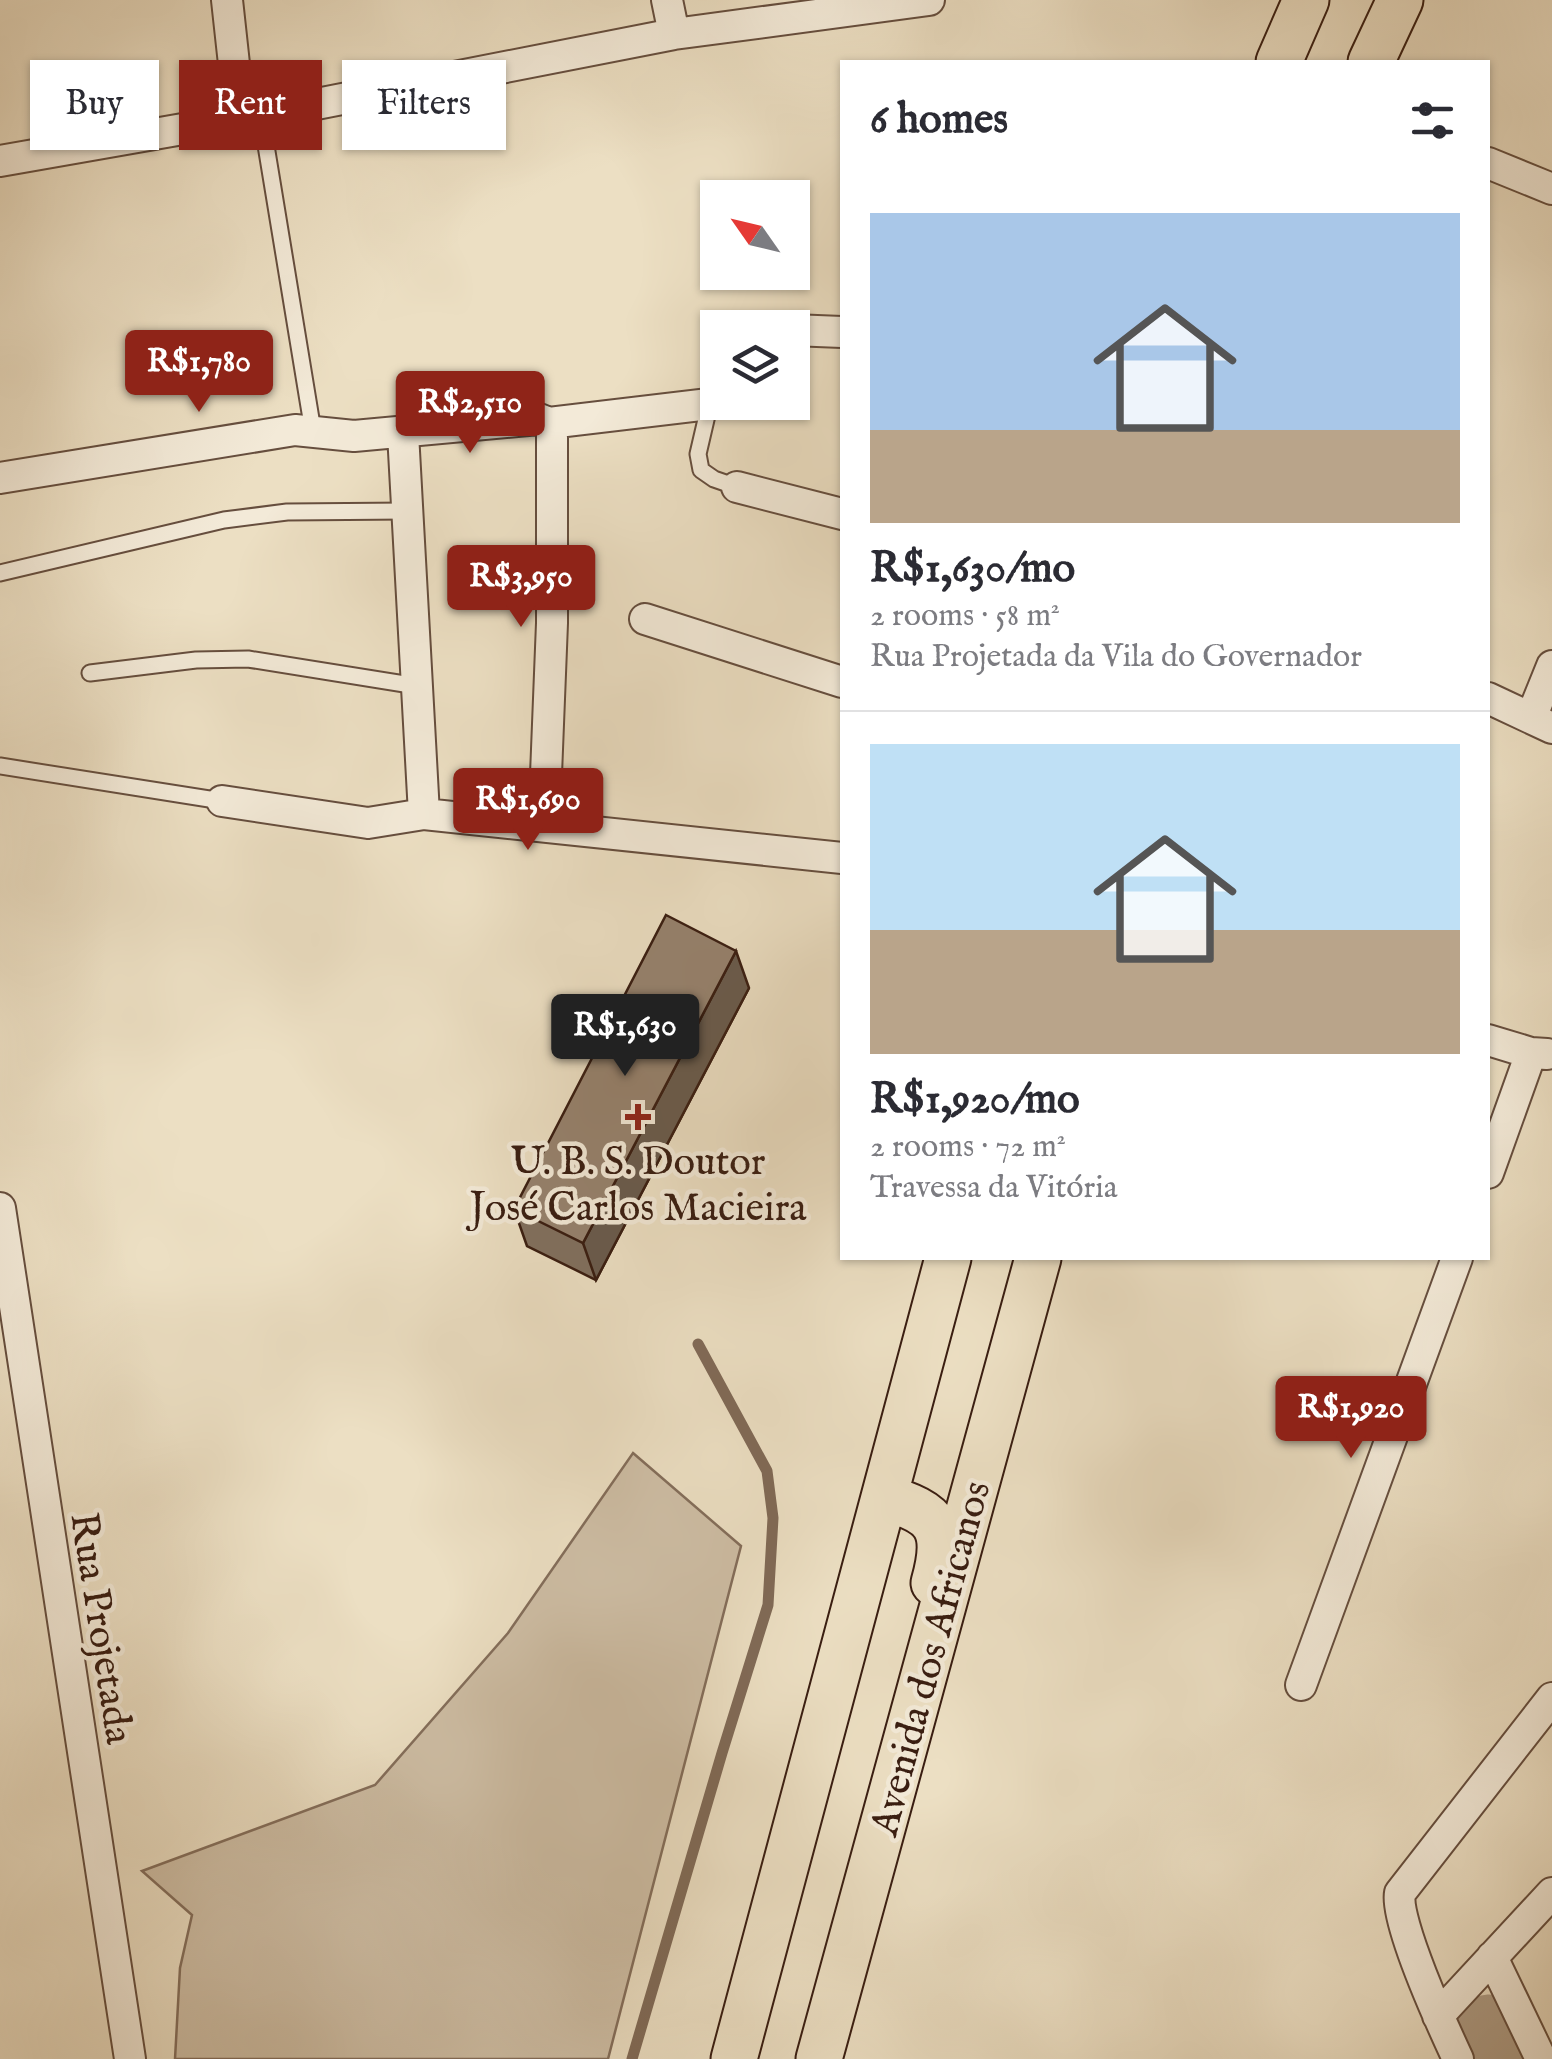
<!DOCTYPE html>
<html lang="en">
<head>
<meta charset="utf-8">
<style>
  :root { --surface:#fff; --page:#f2f2f3; --text:#2b2b33; --muted:#7c7c81; --line:#e1e1e2; --accent:#8f2418 }
  body { margin:0; font-family:"IM FELL English",serif; background:var(--page); color:var(--text); height:100vh; display:flex; flex-direction:column; font-size:38px; white-space:nowrap }
  * { box-sizing:border-box; margin:0 }
  p { font-size:32px; color:var(--muted) }
  .icon { flex:none; width:55px; height:55px; fill:none; stroke:currentColor; stroke-width:2; stroke-linecap:round; stroke-linejoin:round }
  .map { position:relative; flex:1; overflow:hidden }
  .details { position:absolute; left:840px; top:60px; width:650px; height:1200px; display:flex; flex-direction:column; background:var(--surface); border-radius:0px; box-shadow:0 2px 8px #0004 }
  .details>* { flex:none }
  .guide { position:absolute; left:30px; top:60px; width:660px; height:90px; display:flex; gap:20px }
  .needle { width:65px; rotate:304deg }
  .controls { position:absolute; left:700px; top:180px; display:grid; gap:20px }
  .controls a { display:grid; place-items:center; width:110px; height:110px; border-radius:0px; background:var(--surface); box-shadow:0 2px 8px #0004; font-size:50px }
  .price { position:absolute; translate:-50% -85px; padding:0 22px; border-radius:10px; background:var(--accent); color:#fff; font-size:32px; line-height:65px; filter:drop-shadow(0 2px 5px #0008) }
  .price::after { content:''; position:absolute; left:50%; top:60px; width:30px; height:22px; margin-left:-15px; background:inherit; clip-path:polygon(0 0,100% 0,50% 100%) }
  .price.on { background:#222; color:#fff }
  ul { padding:0; list-style:none }
  li { display:grid; align-content:center; gap:20px; height:530px; padding:0 30px }
  li+li { border-top:2px solid var(--line) }
  li span { display:grid; place-items:center; height:310px; border-radius:0px; color:#555 }
  li>.icon { margin-inline-start:auto }
  span .icon { width:180px; height:180px; fill:#fffc; stroke-width:1 }
  li b { font-size:42px }
  h2 { display:flex; justify-content:space-between; align-items:center; height:120px; padding:0 30px; font-size:42px }
  .chip { padding:0 35px; border-radius:0px; background:var(--surface); box-shadow:0 2px 8px #0004; font-size:35px; line-height:90px }
  .chip.on { background:var(--accent); color:#fff }
  .map>svg:first-child { display:block }
</style>
</head>
<body>
<div class="map">
<svg width="1552" height="2059" viewBox="0 0 1552 2059">
  <rect width="100%" height="100%" fill="#ecdfc3"/>
  <filter id="stains"><feTurbulence type="fractalNoise" baseFrequency=".002" numOctaves="4"/><feColorMatrix values="0 0 0 0 .2 0 0 0 0 .09 0 0 0 0 .02 0 0 0 .5 -.17"/></filter>
  <radialGradient id="worn" r=".72"><stop offset=".6" stop-color="#630" stop-opacity="0"/><stop offset="1" stop-color="#630" stop-opacity=".3"/></radialGradient>
  <!-- grass -->
  <path fill="#cebea5" stroke="#846e5b" stroke-width="2.5" d="M 633,1453 L 741,1546 L 608,2059 L 175,2059 L 180,1968 L 192,1915 L 142,1871 L 375,1785 L 508,1633 Z"/>
  <g fill="none" stroke-linecap="round" stroke-linejoin="round">
    <!-- stream -->
    <path stroke="#806a57" stroke-width="11" d="M 632,2059 L 722,1753 L 768,1605 L 773,1518 L 767,1471 L 698,1344"/>
    <!-- river -->
    <path stroke="#af9d86" stroke-width="65" d="M 1489,2027 L 1504,2059"/>
    <defs>
      <path id="service" d="M 261,115 L 313,431
        M 718,368 L 698,454 L 701,470 L 714,479 L 737,487
        M 0,573 L 224,520 L 287,512 L 407,511
        M 90,673 L 196,660 L 248,659 L 417,686
        M 0,766 L 222,801"/>
      <path id="minor" d="M 227,0 L 240,119
        M 667,0 L 674,34
        M 0,161 L 240,119 L 674,34 L 929,0
        M 1488,163 L 1552,189
        M 727,327 L 747,328
        M 792,330 L 842,332
        M 403,433 L 424,814
        M 0,478 L 295,430 L 354,436 L 539,419 L 549,423 L 709,404
        M 737,487 L 842,514
        M 645,619 L 842,682
        M 1488,698 L 1552,728
        M 1531,718 L 1552,666
        M 222,801 L 368,823 L 424,814 L 842,858
        M 544,825 L 552,623 L 552,428 L 549,423
        M 1488,1040 L 1531,1053 L 1547,1054
        M 1488,1173 L 1531,1053
        M 0,1208 L 130,2059
        M 1301,1685 L 1457,1258
        M 1492,1957 L 1541,2059
        M 1438,2016 L 1552,1893
        M 1458,2059 C 1444,2029 1394,1920 1400,1893 L 1552,1698"/>
      <path id="primary" d="M 1279,62 L 1306,0
        M 1371,62 L 1400,0
        M 884,1498 C 938,1512 949,1529 934,1583
        M 734,2059 L 948,1258
        M 819,2059 L 1038,1258"/>
    </defs>
    <!-- service casing -->
    <use href="#service" stroke="#664e3e" stroke-width="19"/>
    <!-- minor casing -->
    <use href="#minor" stroke="#664e3e" stroke-width="34"/>
    <!-- primary casing -->
    <use href="#primary" stroke="#391d11" stroke-width="49"/>
    <!-- service -->
    <use href="#service" stroke="#f3ead8" stroke-width="15"/>
    <!-- minor -->
    <use href="#minor" stroke="#f3ead8" stroke-width="30"/>
    <!-- primary -->
    <use href="#primary" stroke="#ecdfc3" stroke-width="45"/>
  </g>
  <!-- wall -->
  <path fill="#81705f" stroke="#391d11" stroke-width="2.5" d="M 749,988 L 596,1280 L 527,1246 L 514,1209 Z"/>
  <!-- shaded-wall -->
  <path fill="#695b4d" stroke="#391d11" stroke-width="2.5" d="M 736,951 L 749,988 L 596,1280 L 583,1243 Z"/>
  <!-- building -->
  <path fill="#96826e" stroke="#391d11" stroke-width="2.5" d="M 666,915 L 736,951 L 583,1243 L 514,1209 Z"/>
  <!-- markers -->
  <path fill="#8f2418" stroke="#f3ead8" stroke-width="4" d="M633 1102h10v10h10v10h-10v10h-10v-10h-10v-10h10z"/>
  <g text-anchor="middle" stroke-width="9" stroke-linejoin="round" paint-order="stroke">
    <!-- poi labels -->
    <g font-size="40" fill="#391d11" stroke="#f3ead8">
      <text x="638" y="1174">U. B. S. Doutor<tspan x="638" dy="46">José Carlos Macieira</tspan></text>
    </g>
    <!-- street labels -->
    <g font-size="40" fill="#391d11" stroke="#f3ead8">
      <text transform="translate(103 1628) rotate(81)" y="14">Rua Projetada</text>
      <text transform="translate(929 1658) rotate(-75)" y="14">Avenida dos Africanos</text>
    </g>
  </g>
  <rect width="100%" height="100%" filter="url(#stains)"/>
  <rect width="100%" height="100%" fill="url(#worn)"/>
</svg>
<div class="controls">
<a><svg class="needle" viewBox="-14 -14 28 28"><path d="M0-13l5 13h-10z" fill="#e53935"/><path d="M0 13l5-13h-10z" fill="#7c7c81"/></svg></a>
<a><svg class="icon" aria-label="layers" viewBox="0 0 24 24"><path d="M12 4l9 5-9 5-9-5zM3 14l9 5 9-5"/></svg></a>
</div>
<b class="price" style="left:199px;top:415px">R$1,780</b>
<b class="price" style="left:470px;top:456px">R$2,510</b>
<b class="price" style="left:521px;top:630px">R$3,950</b>
<b class="price" style="left:528px;top:853px">R$1,690</b>
<b class="price on" style="left:625px;top:1079px">R$1,630</b>
<b class="price" style="left:1351px;top:1461px">R$1,920</b>
<div class="guide">
<a class="chip">Buy</a>
<a class="chip on">Rent</a>
<a class="chip">Filters</a>
</div>
<section class="details">
<h2>6 homes<svg class="icon" aria-label="filters" viewBox="0 0 24 24"><path d="M4 7h16M4 17h16"/><circle cx="9" cy="7" r="2"/><circle cx="15" cy="17" r="2"/></svg></h2>
<ul>
<li><span style="background:linear-gradient(#a9c7e8 70%,#b9a48a 0)"><svg class="icon" aria-label="home" viewBox="0 0 24 24"><path d="M3 11l9-7 9 7M6 9v11h12V9"/></svg></span><div><b>R$1,630/mo</b><p>2 rooms · 58 m²</p><p>Rua Projetada da Vila do Governador</p></div></li>
<li><span style="background:linear-gradient(#bfe0f5 60%,#b9a48a 0)"><svg class="icon" aria-label="home" viewBox="0 0 24 24"><path d="M3 11l9-7 9 7M6 9v11h12V9"/></svg></span><div><b>R$1,920/mo</b><p>2 rooms · 72 m²</p><p>Travessa da Vitória</p></div></li>
</ul>
</section>
</div>
</body>
</html>
